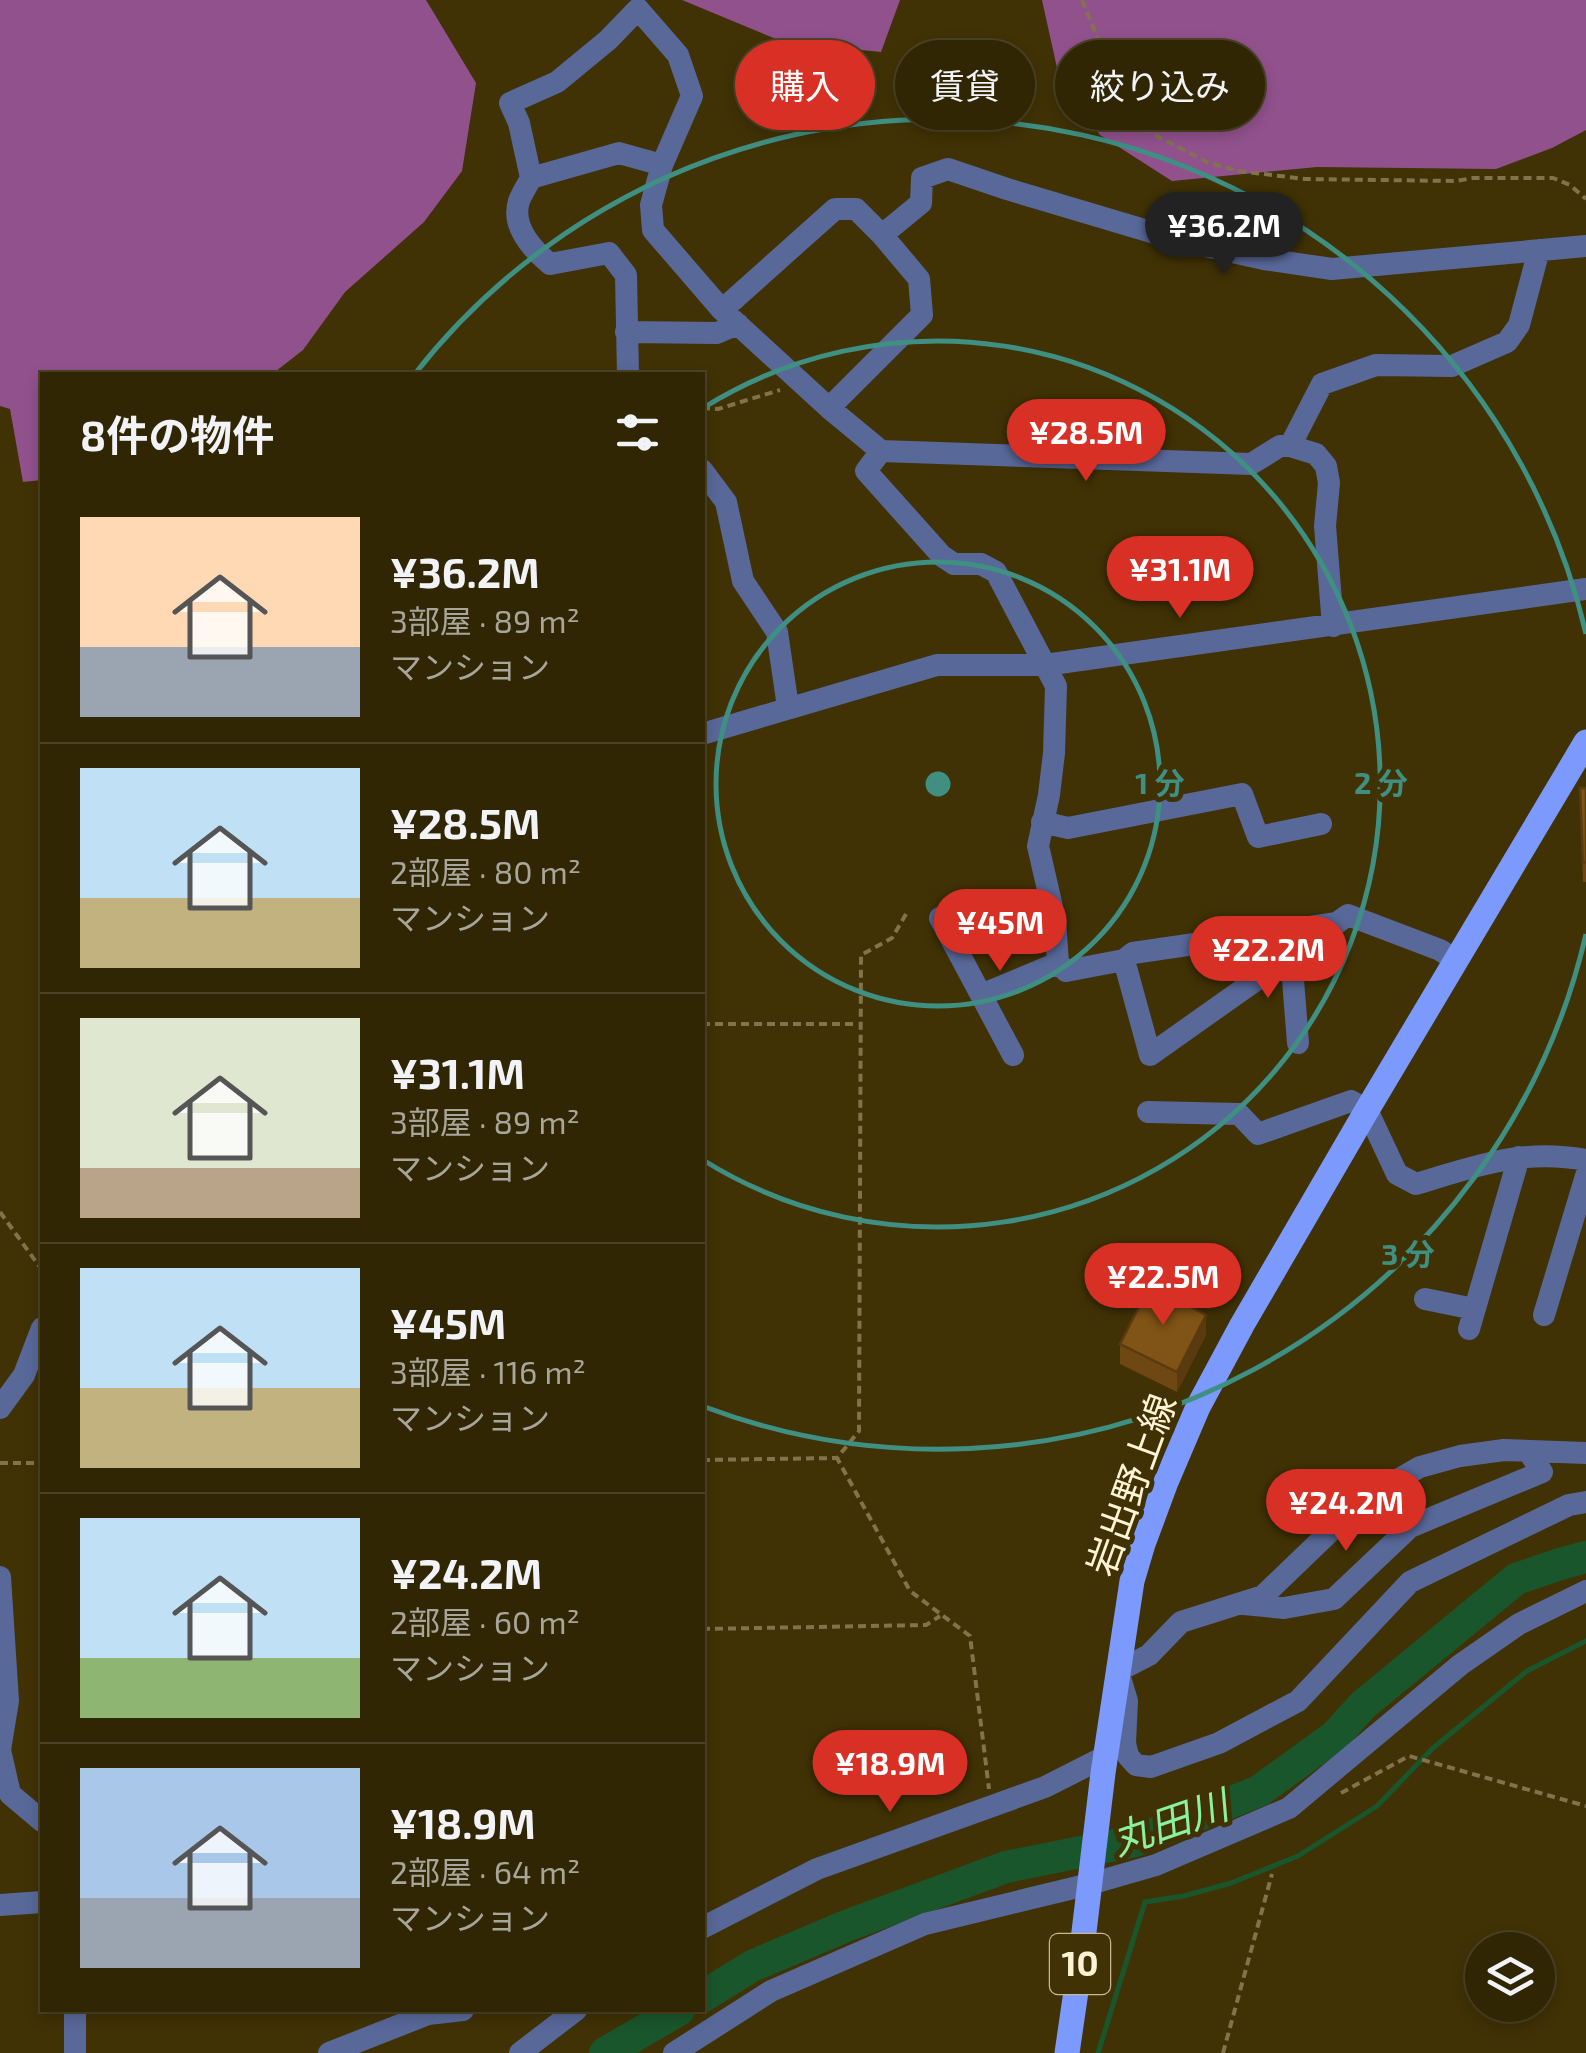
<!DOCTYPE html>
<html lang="ja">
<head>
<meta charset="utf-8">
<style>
  :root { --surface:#302604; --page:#3c3213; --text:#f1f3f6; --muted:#a8a59a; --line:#4b4326; --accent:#d93025 }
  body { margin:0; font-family:"Exo 2","Noto Sans JP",sans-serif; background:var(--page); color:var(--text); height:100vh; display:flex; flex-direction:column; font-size:38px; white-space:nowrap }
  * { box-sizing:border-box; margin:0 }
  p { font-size:32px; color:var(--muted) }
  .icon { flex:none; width:55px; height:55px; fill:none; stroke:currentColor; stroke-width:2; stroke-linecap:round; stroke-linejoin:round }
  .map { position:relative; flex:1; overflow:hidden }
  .sheet { position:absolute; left:40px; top:372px; width:665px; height:1640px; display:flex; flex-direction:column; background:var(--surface); border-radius:0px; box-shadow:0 5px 15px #0003,0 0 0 2px var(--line) }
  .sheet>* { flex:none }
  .top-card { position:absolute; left:735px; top:40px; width:700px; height:90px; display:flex; gap:20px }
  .tools { position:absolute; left:1465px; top:1932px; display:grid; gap:20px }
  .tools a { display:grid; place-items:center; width:90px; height:90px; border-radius:50%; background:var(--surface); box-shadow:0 5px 15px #0003,0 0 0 2px var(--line); font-size:50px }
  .price { position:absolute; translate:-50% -85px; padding:0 22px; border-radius:35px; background:var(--accent); color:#fff; font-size:32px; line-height:65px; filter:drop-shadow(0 2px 5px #0008) }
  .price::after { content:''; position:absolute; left:50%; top:60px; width:30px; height:22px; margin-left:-15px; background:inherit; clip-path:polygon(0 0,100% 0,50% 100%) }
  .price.on { background:#222; color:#fff }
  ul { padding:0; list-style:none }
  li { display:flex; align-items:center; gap:30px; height:250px; padding:0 40px }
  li+li { border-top:2px solid var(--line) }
  li span { display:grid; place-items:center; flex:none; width:280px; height:200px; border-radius:0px; color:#555 }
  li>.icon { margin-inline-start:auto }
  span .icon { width:120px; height:120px; fill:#fffc; stroke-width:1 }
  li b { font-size:42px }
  h2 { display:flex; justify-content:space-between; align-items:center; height:120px; padding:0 40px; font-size:42px }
  .chip { padding:0 35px; border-radius:45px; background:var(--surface); box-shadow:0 5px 15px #0003,0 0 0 2px var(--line); font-size:35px; line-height:90px }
  .chip.on { background:var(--accent); color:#fff }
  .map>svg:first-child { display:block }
</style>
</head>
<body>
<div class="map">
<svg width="1586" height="2053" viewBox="0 0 1586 2053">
  <rect width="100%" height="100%" fill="#403205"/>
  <!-- forest -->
  <path fill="#91518d" d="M 0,0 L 426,0 L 476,83 L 462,171 L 424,222 L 345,292 L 303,350 L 271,375 L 42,375 L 42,480 L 23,482 L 10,409 L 0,406 Z
    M 682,0 L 900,0 L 881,52 L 783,42 Z
    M 1042,0 L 1586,0 L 1586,130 L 1552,148 L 1496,169 L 1317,167 L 1172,181 L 1100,135 L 1059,77 Z"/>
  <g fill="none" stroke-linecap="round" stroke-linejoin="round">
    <!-- stream -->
    <path stroke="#1a562b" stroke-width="5" d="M 1098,2053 L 1145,1902 L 1184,1896 L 1231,1883 L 1298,1856 L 1377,1806 L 1433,1748 L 1527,1671 L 1586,1641"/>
    <!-- river -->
    <path stroke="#1a562b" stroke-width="32" d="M 702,1997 L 752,1966 L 846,1926 L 1006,1867 L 1135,1841 L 1259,1791 L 1335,1736 L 1363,1705 L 1516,1579 L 1560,1564 L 1586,1557
      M 605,2053 L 679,2010"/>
    <!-- path -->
    <path stroke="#81744c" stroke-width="4" stroke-dasharray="8 5" stroke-linecap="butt" d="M 1082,0 L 1124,102 L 1151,133 L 1207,162 L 1238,171 L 1305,179 L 1456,181 L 1473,178 L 1553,178 L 1570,185 L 1586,199
      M 702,408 L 718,409 L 780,390
      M 906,914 L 892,938 L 861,955 L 859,1431 L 837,1458 L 910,1591 L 970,1636 L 989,1789
      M 702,1024 L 858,1024
      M 0,1212 L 42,1270
      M 702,1460 L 837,1458
      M 0,1463 L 42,1463
      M 702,1629 L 926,1625 L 940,1616
      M 1341,1793 L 1409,1756 L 1586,1806
      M 1223,2053 L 1272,1874"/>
    <!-- minor -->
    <path stroke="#586899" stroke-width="22" d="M 531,178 L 519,123 L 510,103 L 557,82 L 608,40 L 638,9 L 678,55 L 692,96 L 662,165
      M 882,235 L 921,203 L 922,178 L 948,169 L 1007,189 L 1178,240 L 1264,259 L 1332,269 L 1586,246
      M 722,310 L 835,209 L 856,209 L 882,235 L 919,279 L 922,315 L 829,408
      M 626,332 L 717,333 L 738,324
      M 628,375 L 626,275 L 609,253 L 550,264 C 532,249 511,226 519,201 C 522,193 527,186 531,178 L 619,153 L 662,165 L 651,205 L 653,230 L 722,310 L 829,408 L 881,451 L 1251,464 L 1280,446 L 1290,446 L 1316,454 L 1326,466 L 1329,483 L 1325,526 L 1333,626
      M 1290,446 L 1322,384 L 1376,365 L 1452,366 L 1507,342 L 1519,325 L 1539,250
      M 881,451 L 866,471 L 942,556 L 954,564 L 981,564 L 996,572 L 1056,686 L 1054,753 L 1049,795 L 1038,846 L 1055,920 L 1058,963 L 1066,971 L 1124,960 L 1133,953 L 1337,923
      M 702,470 L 726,502 L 743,581 L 777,632 L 788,707
      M 702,734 L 937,665 L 1045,665 L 1586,589
      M 1042,822 L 1068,828 L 1242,794 L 1258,837 L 1321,824
      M 940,918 L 1013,1055
      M 1291,955 L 1298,1043
      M 1124,960 L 1150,1055 L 1348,915 L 1440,950 L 1455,960
      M 981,995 L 1058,963
      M 1148,1112 L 1239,1114 L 1258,1134 L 1351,1101 L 1367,1110 L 1397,1174 L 1416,1184 C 1476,1166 1523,1148 1586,1160
      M 1425,1299 L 1474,1309
      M 1544,1315 L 1586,1176
      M 1469,1329 L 1519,1157
      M 0,1408 L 24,1375 L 42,1328
      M 1586,1453 L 1504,1450 L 1460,1456 L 1420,1467 L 1364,1499 L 1263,1596 L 1181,1622 L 1149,1655 L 1118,1671 L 1127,1701 L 1125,1743 L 1128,1756 L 1136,1765 L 1151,1767 L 1219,1743 L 1298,1701 L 1410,1582 L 1569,1505 L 1586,1502
      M 0,1577 L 8,1701 L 0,1750 L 10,1794 L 42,1821
      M 1244,1604 L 1284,1608 L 1334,1599 L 1410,1527 L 1542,1472 L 1528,1451
      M 0,1905 L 42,1902
      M 702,1928 L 817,1869 L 1045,1787 L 1106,1756
      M 75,2010 L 75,2053
      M 329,2053 L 428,2014 L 463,2010
      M 520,2053 L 576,2010
      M 674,2053 L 771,1991 L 925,1924 L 1090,1884 L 1156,1865 L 1289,1808 L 1460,1665 L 1519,1624 L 1586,1591"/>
    <!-- major -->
    <path stroke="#7c9afe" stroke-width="25" d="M 1067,2053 L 1081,1957 L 1103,1773 L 1132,1581 L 1143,1544 L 1166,1482 L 1198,1407 L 1242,1325 L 1367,1110 L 1586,742"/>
  </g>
  <!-- wall -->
  <path fill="#6e4713" d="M 1580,788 L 1586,788 L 1586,882 L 1583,882 Z
    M 1188,1306 L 1206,1335 L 1177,1392 L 1120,1364 L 1120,1344 Z"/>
  <!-- shaded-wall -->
  <path fill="#5a3a0f" d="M 1206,1315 L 1206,1335 L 1177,1392 L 1177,1372 Z"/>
  <!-- building -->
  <path fill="#805316" stroke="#5a3a0f" stroke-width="2.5" d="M 1580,788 L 1586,788 L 1586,862 L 1583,863 Z
    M 1151,1283 L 1188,1302 L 1187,1305 L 1206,1315 L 1177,1372 L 1120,1344 Z"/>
  <!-- distance rings -->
  <g fill="none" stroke="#3f8f83" stroke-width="5">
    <circle cx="938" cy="784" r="222"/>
    <path d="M703 408A443 443 0 1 1 703 1160"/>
    <path d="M1586 934A665 665 0 0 1 705 1407M414 375A665 665 0 0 1 1586 634"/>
  </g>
  <g text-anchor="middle" stroke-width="10" stroke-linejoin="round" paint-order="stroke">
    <!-- shield labels -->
    <rect fill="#403205" stroke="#c5b997" stroke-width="2.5" x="1050" y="1934" width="60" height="60" rx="8"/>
    <g font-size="35" font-weight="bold" fill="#fef3d5">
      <text x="1080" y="1976">10</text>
    </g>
    <!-- street labels -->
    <g font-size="38" fill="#fef3d5" stroke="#403205">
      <text transform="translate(1132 1485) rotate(-70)" y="13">岩出野上線</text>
    </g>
    <!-- water labels -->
    <g font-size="40" font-style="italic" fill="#8af1a0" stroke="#403205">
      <text transform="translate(1170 1823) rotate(-19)" y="14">丸田川</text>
    </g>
  </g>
  <circle cx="938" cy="784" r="15" fill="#3f8f83" stroke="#403205" stroke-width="5"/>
  <g font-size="30" text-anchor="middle" font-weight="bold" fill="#3f8f83" stroke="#403205" stroke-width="10" stroke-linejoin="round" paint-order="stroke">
    <text x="1160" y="794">1 分</text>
    <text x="1381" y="794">2 分</text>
    <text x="1408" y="1265">3 分</text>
  </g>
</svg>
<div class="tools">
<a><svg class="icon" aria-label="layers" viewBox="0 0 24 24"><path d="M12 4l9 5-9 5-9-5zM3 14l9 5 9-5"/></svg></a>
</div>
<b class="price on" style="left:1224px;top:277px">¥36.2M</b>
<b class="price" style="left:1086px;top:484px">¥28.5M</b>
<b class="price" style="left:1180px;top:621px">¥31.1M</b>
<b class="price" style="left:1000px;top:974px">¥45M</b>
<b class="price" style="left:1268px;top:1001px">¥22.2M</b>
<b class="price" style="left:1163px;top:1328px">¥22.5M</b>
<b class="price" style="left:1346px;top:1554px">¥24.2M</b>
<b class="price" style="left:890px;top:1815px">¥18.9M</b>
<div class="top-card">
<a class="chip on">購入</a>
<a class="chip">賃貸</a>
<a class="chip">絞り込み</a>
</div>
<section class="sheet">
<h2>8件の物件<svg class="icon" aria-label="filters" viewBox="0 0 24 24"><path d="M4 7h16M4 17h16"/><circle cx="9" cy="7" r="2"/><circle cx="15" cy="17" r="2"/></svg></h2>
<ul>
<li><span style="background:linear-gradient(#ffd9b3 65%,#9aa5b1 0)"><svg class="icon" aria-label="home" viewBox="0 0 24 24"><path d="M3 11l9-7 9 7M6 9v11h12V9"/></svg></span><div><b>¥36.2M</b><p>3部屋 · 89 m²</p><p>マンション</p></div></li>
<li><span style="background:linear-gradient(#bfe0f5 65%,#c2b280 0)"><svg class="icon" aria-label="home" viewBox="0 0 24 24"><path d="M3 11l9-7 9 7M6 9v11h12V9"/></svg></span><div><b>¥28.5M</b><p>2部屋 · 80 m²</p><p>マンション</p></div></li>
<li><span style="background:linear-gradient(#dfe7d0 75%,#b9a48a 0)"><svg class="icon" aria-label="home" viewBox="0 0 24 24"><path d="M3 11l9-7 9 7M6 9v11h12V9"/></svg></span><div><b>¥31.1M</b><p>3部屋 · 89 m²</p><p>マンション</p></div></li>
<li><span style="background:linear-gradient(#bfe0f5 60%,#c2b280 0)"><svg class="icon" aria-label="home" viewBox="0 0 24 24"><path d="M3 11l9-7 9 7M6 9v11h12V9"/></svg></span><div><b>¥45M</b><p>3部屋 · 116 m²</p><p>マンション</p></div></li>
<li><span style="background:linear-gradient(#bfe0f5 70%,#8fb573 0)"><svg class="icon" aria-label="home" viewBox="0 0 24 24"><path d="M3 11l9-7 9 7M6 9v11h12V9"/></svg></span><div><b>¥24.2M</b><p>2部屋 · 60 m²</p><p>マンション</p></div></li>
<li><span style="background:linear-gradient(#a9c7e8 65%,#9aa5b1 0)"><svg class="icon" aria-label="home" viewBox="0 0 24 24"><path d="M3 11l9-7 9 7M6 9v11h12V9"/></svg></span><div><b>¥18.9M</b><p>2部屋 · 64 m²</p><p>マンション</p></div></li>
</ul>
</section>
</div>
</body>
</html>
